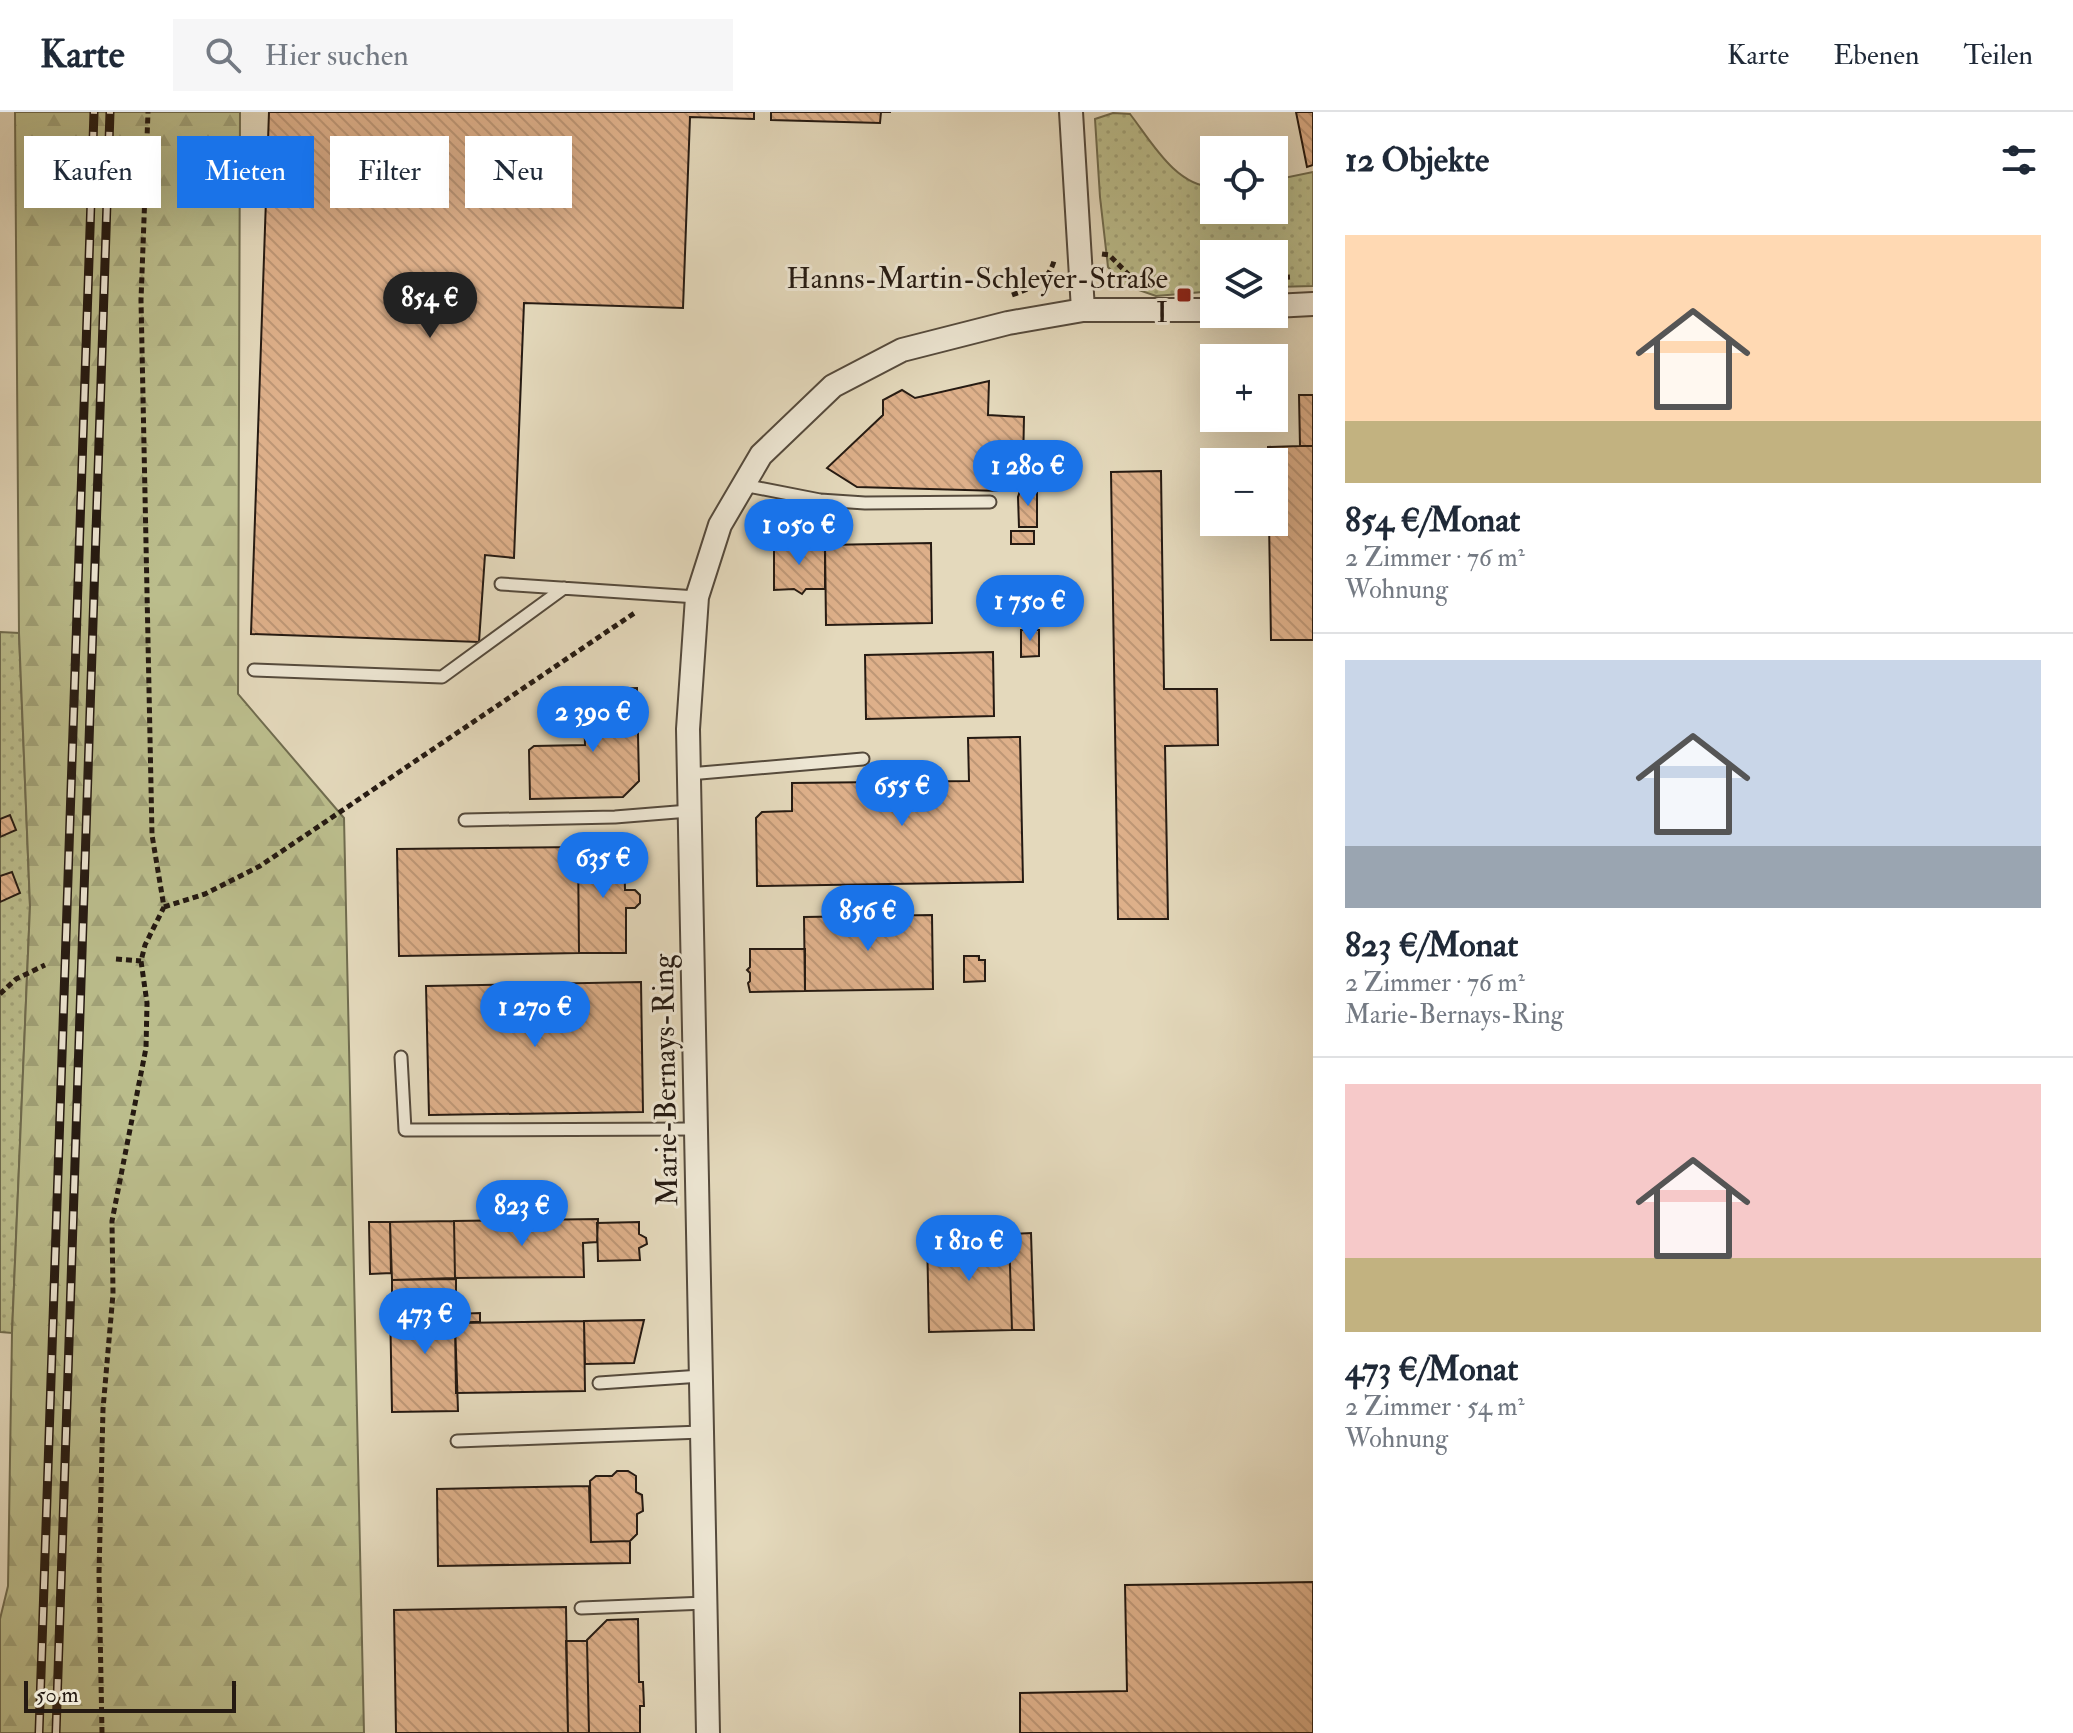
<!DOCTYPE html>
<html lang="de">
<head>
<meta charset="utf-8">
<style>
  :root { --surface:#fff; --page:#f6f6f7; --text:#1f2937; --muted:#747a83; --line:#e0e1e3; --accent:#1a73e8 }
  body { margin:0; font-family:"IM FELL Double Pica",serif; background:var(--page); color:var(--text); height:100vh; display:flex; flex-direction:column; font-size:30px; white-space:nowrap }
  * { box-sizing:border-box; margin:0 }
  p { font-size:26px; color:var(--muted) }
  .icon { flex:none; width:44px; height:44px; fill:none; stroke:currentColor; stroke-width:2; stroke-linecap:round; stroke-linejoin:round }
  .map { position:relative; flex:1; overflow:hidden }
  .details { display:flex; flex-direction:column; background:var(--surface); width:760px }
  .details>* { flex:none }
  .top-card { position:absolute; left:24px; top:24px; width:760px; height:72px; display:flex; gap:16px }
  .controls { position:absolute; left:1200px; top:24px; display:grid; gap:16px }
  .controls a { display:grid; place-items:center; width:88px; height:88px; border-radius:0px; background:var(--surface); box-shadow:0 8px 32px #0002; font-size:40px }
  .scale { position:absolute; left:24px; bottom:20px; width:212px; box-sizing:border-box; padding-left:8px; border:4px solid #251a12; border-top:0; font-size:22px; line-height:28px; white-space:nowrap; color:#251a12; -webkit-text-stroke:6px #ede6d3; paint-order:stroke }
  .price { position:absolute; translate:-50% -68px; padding:0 18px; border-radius:28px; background:var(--accent); color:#fff; font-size:26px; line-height:52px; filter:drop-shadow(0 2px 4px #0008) }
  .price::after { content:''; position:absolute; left:50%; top:48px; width:24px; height:18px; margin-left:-12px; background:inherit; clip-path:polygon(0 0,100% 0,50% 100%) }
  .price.on { background:#222; color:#fff }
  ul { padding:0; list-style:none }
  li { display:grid; align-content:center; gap:16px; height:424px; padding:0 32px }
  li+li { border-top:2px solid var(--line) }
  li span { display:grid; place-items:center; height:248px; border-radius:0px; color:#555 }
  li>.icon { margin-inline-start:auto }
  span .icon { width:144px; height:144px; fill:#fffc; stroke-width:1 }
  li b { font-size:34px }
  h2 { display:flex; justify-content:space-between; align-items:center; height:96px; padding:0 32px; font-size:34px }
  .tag { padding:0 28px; border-radius:0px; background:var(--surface); box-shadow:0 8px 32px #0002; font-size:28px; line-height:72px }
  .tag.on { background:var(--accent); color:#fff }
  header { display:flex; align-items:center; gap:48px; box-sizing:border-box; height:112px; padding:0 40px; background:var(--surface); border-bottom:2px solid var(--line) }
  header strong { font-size:38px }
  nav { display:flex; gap:44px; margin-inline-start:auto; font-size:28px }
  .search { width:560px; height:72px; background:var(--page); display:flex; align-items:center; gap:20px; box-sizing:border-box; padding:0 28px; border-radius:0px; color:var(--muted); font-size:30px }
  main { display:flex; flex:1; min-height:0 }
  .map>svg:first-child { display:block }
</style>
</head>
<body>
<header>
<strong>Karte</strong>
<div class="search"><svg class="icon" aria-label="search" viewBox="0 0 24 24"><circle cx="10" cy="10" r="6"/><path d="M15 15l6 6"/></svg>Hier suchen</div>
<nav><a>Karte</a><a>Ebenen</a><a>Teilen</a></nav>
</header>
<main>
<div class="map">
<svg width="1313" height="1621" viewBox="0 0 1313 1621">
  <defs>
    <pattern id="green-dots" width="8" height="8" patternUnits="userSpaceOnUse" patternTransform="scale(2)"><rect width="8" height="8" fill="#bbbd8c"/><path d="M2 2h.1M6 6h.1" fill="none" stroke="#a1a278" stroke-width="1.8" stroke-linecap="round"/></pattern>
    <pattern id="forest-firs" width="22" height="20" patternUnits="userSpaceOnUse" patternTransform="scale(2)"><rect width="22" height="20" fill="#bbbd8c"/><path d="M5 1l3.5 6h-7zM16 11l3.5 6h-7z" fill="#a1a278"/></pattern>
    <pattern id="building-back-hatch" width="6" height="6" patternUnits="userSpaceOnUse" patternTransform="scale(2)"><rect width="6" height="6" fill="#deb08a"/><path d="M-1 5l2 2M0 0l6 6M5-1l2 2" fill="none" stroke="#be9776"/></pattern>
  </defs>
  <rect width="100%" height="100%" fill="#e4d9bc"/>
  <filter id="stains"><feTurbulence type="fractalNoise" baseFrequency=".0025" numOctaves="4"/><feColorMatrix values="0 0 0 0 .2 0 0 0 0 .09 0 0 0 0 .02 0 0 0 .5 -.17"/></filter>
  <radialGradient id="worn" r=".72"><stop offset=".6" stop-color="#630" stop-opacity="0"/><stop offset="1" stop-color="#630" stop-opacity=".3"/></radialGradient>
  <!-- green -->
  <path fill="url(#green-dots)" stroke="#706c4f" stroke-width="2" d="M 1113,1 L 1130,2 C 1151,29 1176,75 1214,75 L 1214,98 L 1274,98 L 1274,68 L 1313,60 L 1313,174 L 1274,175 L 1274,142 L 1214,142 L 1214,179 L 1156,184 L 1124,173 L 1108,155 L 1100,85 L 1095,7 Z
    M 0,520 L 19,521 L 30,794 L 12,1221 L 0,1220 Z"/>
  <!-- forest -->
  <path fill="url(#forest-firs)" stroke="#706c4f" stroke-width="2" d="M 15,0 L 240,0 L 238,582 L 344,706 L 364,1621 L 0,1621 L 0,1507 L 8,1474 L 12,1221 L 30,794 L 19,521 Z"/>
  <!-- building -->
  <path fill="url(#building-back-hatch)" stroke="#251a12" stroke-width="2" d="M 269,0 L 754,0 L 754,7 L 690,5 L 683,196 L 524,191 L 514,446 L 485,443 L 479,530 L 251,522 Z
    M 771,0 L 891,0 L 881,0 L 880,11 L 771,8 Z
    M 1296,0 L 1313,0 L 1313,53 L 1307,55 Z
    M 989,269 L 988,303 L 1024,305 L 1023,355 L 1001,379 L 857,375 L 827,356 L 883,303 L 883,288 L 902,278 L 915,286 Z
    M 1299,283 L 1313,283 L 1313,334 L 1300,334 Z
    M 1300,334 L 1313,334 L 1313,528 L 1271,528 L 1269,410 L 1274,410 L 1274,350 L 1268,350 L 1268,335 Z
    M 1161,359 L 1164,577 L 1217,577 L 1218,633 L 1165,634 L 1168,807 L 1118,807 L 1111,360 Z
    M 1021,376 L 1037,376 L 1037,415 L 1019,415 L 1018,385 Z
    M 1011,419 L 1034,419 L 1034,432 L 1011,432 Z
    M 931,431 L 932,511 L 826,513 L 825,433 Z
    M 774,433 L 825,433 L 825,477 L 806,477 L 802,482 L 794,477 L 774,478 Z
    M 1021,518 L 1039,518 L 1039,544 L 1021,545 Z
    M 993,540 L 994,604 L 866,607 L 865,543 Z
    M 637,576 L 639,669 L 623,685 L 530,687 L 529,638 L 534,634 L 585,633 L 584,595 L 608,577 Z
    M 1020,625 L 1023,770 L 757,774 L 756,706 L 762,700 L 792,699 L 792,671 L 969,669 L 968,626 Z
    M 10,703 L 16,718 L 0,725 L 0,707 Z
    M 624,734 L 625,778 L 635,778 L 640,783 L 640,791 L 635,796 L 626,796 L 626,841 L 579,841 L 578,735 Z
    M 578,735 L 579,841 L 399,844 L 397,737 Z
    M 12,760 L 20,781 L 0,790 L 0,764 Z
    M 932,803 L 933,877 L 805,879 L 804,805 Z
    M 750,837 L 805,837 L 805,879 L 750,880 L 748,871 L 750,869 L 750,861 L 747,858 L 750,855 Z
    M 964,844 L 979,844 L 979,848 L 985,848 L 985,869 L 964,870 Z
    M 641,870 L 643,1000 L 429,1003 L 426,874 Z
    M 598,1107 L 597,1130 L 583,1131 L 584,1165 L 455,1166 L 454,1109 Z
    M 454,1109 L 455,1166 L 392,1168 L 390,1110 Z
    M 369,1110 L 390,1110 L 391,1161 L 370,1162 Z
    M 639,1110 L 639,1122 L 646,1126 L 647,1132 L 639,1136 L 640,1148 L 598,1149 L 597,1111 Z
    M 1031,1121 L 1034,1218 L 1012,1218 L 1009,1122 Z
    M 1009,1122 L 1012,1218 L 929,1220 L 927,1123 Z
    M 456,1167 L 456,1188 L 392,1189 L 392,1168 Z
    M 455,1189 L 454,1202 L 480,1201 L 480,1210 L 455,1211 L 458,1299 L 392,1300 L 390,1190 Z
    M 644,1208 L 634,1251 L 585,1252 L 584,1209 Z
    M 584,1209 L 585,1279 L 456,1281 L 455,1211 Z
    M 617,1359 L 628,1359 L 636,1364 L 636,1380 L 642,1383 L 643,1399 L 637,1402 L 637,1422 L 630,1429 L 591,1430 L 590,1369 L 596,1364 L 612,1364 Z
    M 589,1374 L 591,1430 L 630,1429 L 630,1451 L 438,1454 L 437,1377 Z
    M 1313,1470 L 1313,1621 L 1020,1621 L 1020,1581 L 1127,1579 L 1125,1473 Z
    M 566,1495 L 568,1621 L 396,1621 L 394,1498 Z
    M 638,1507 L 639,1570 L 643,1570 L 644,1594 L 640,1594 L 640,1621 L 589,1621 L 587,1528 L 607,1508 Z
    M 566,1529 L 587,1529 L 589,1621 L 568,1621 Z"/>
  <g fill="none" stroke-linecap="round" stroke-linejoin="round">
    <defs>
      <path id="service" d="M 743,373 L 820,388 L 865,391 L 990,390
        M 501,472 L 697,485
        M 254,558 L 442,565 L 564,476
        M 689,662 L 863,647
        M 465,708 L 615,705 L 689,699
        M 401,945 L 405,1018 L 696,1017
        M 599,1271 L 701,1264
        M 457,1329 L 702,1320
        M 581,1496 L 706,1491"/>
      <path id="minor" d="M 1071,0 L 1083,198
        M 1274,194 L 1313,192
        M 708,1621 L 688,617 L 697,485 L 720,413 L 761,343 L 833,274 L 902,238 L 1008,211 L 1083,198 L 1214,198"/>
    </defs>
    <!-- service casing -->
    <use href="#service" stroke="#554a3c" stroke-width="15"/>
    <!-- minor casing -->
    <use href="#minor" stroke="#554a3c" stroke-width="26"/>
    <!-- path -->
    <path stroke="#251a12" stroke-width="5" stroke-dasharray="6 4" stroke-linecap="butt" d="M 1102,142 L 1109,143 L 1130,164 L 1150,171
      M 1274,166 L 1292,165
      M 1012,183 C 1032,176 1048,170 1054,149
      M 164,795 L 205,782 L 260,754 L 636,500
      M 116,847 L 141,849
      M 0,882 L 16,867 L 45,853
      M 102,1621 L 99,1462 L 103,1297 L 113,1182 L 112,1109 L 146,936 L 147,891 L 141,849 L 145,833 L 164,795 L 152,723 L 141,188 L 148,0"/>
    <!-- service -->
    <use href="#service" stroke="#ede6d3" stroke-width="11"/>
    <!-- minor -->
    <use href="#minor" stroke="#ede6d3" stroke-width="22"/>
    <defs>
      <path id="rail" d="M 39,1621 L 94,0
        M 56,1621 L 110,0"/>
    </defs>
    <!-- rail casing -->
    <use href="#rail" stroke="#251a12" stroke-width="9"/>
    <!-- rail -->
    <use href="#rail" stroke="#ede6d3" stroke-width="6" stroke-dasharray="18" stroke-linecap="butt"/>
  </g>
  <!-- markers -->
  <rect fill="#8f2418" stroke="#ede6d3" stroke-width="3" x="1176" y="175" width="16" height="16" rx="4"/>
  <g text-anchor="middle" stroke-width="6" stroke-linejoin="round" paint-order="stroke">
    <!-- poi labels -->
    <g font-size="30" fill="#251a12" stroke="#ede6d3" text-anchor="end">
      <text x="1168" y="176">Hanns-Martin-Schleyer-Straße<tspan x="1168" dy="34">I</tspan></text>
    </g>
    <!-- street labels -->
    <g font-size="30" fill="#251a12" stroke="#ede6d3">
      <text transform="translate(665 968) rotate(-91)" y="10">Marie-Bernays-Ring</text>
    </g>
  </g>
  <rect width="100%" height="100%" filter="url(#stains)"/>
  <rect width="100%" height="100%" fill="url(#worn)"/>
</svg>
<div class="controls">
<a><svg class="icon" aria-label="locate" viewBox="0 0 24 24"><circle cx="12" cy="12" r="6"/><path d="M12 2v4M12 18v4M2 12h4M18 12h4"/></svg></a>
<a><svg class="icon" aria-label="layers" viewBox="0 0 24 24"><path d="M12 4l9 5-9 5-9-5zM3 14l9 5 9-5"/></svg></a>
<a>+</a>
<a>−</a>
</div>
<div class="scale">50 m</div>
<b class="price on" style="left:430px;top:228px">854 €</b>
<b class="price" style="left:1028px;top:396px">1 280 €</b>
<b class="price" style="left:799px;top:455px">1 050 €</b>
<b class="price" style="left:1030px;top:531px">1 750 €</b>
<b class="price" style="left:593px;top:642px">2 390 €</b>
<b class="price" style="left:902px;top:716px">655 €</b>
<b class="price" style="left:603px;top:788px">635 €</b>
<b class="price" style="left:868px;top:841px">856 €</b>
<b class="price" style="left:535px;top:937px">1 270 €</b>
<b class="price" style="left:522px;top:1136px">823 €</b>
<b class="price" style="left:969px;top:1171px">1 810 €</b>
<b class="price" style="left:425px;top:1244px">473 €</b>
<div class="top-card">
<a class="tag">Kaufen</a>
<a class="tag on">Mieten</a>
<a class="tag">Filter</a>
<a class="tag">Neu</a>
</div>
</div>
<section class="details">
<h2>12 Objekte<svg class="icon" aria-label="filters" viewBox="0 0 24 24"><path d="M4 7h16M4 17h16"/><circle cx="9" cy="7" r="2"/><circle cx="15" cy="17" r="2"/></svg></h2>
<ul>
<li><span style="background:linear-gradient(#ffd9b3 75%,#c2b280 0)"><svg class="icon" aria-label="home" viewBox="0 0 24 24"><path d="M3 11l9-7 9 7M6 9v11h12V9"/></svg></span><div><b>854 €/Monat</b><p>2 Zimmer · 76 m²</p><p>Wohnung</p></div></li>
<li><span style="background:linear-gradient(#c9d6e8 75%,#9aa5b1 0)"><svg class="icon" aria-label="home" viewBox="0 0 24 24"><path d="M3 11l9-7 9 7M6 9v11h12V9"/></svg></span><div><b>823 €/Monat</b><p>2 Zimmer · 76 m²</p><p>Marie-Bernays-Ring</p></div></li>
<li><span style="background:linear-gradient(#f6c9c9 70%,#c2b280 0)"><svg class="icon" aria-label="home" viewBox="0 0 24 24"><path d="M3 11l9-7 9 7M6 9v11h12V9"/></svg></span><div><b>473 €/Monat</b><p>2 Zimmer · 54 m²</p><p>Wohnung</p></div></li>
</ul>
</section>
</main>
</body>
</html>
